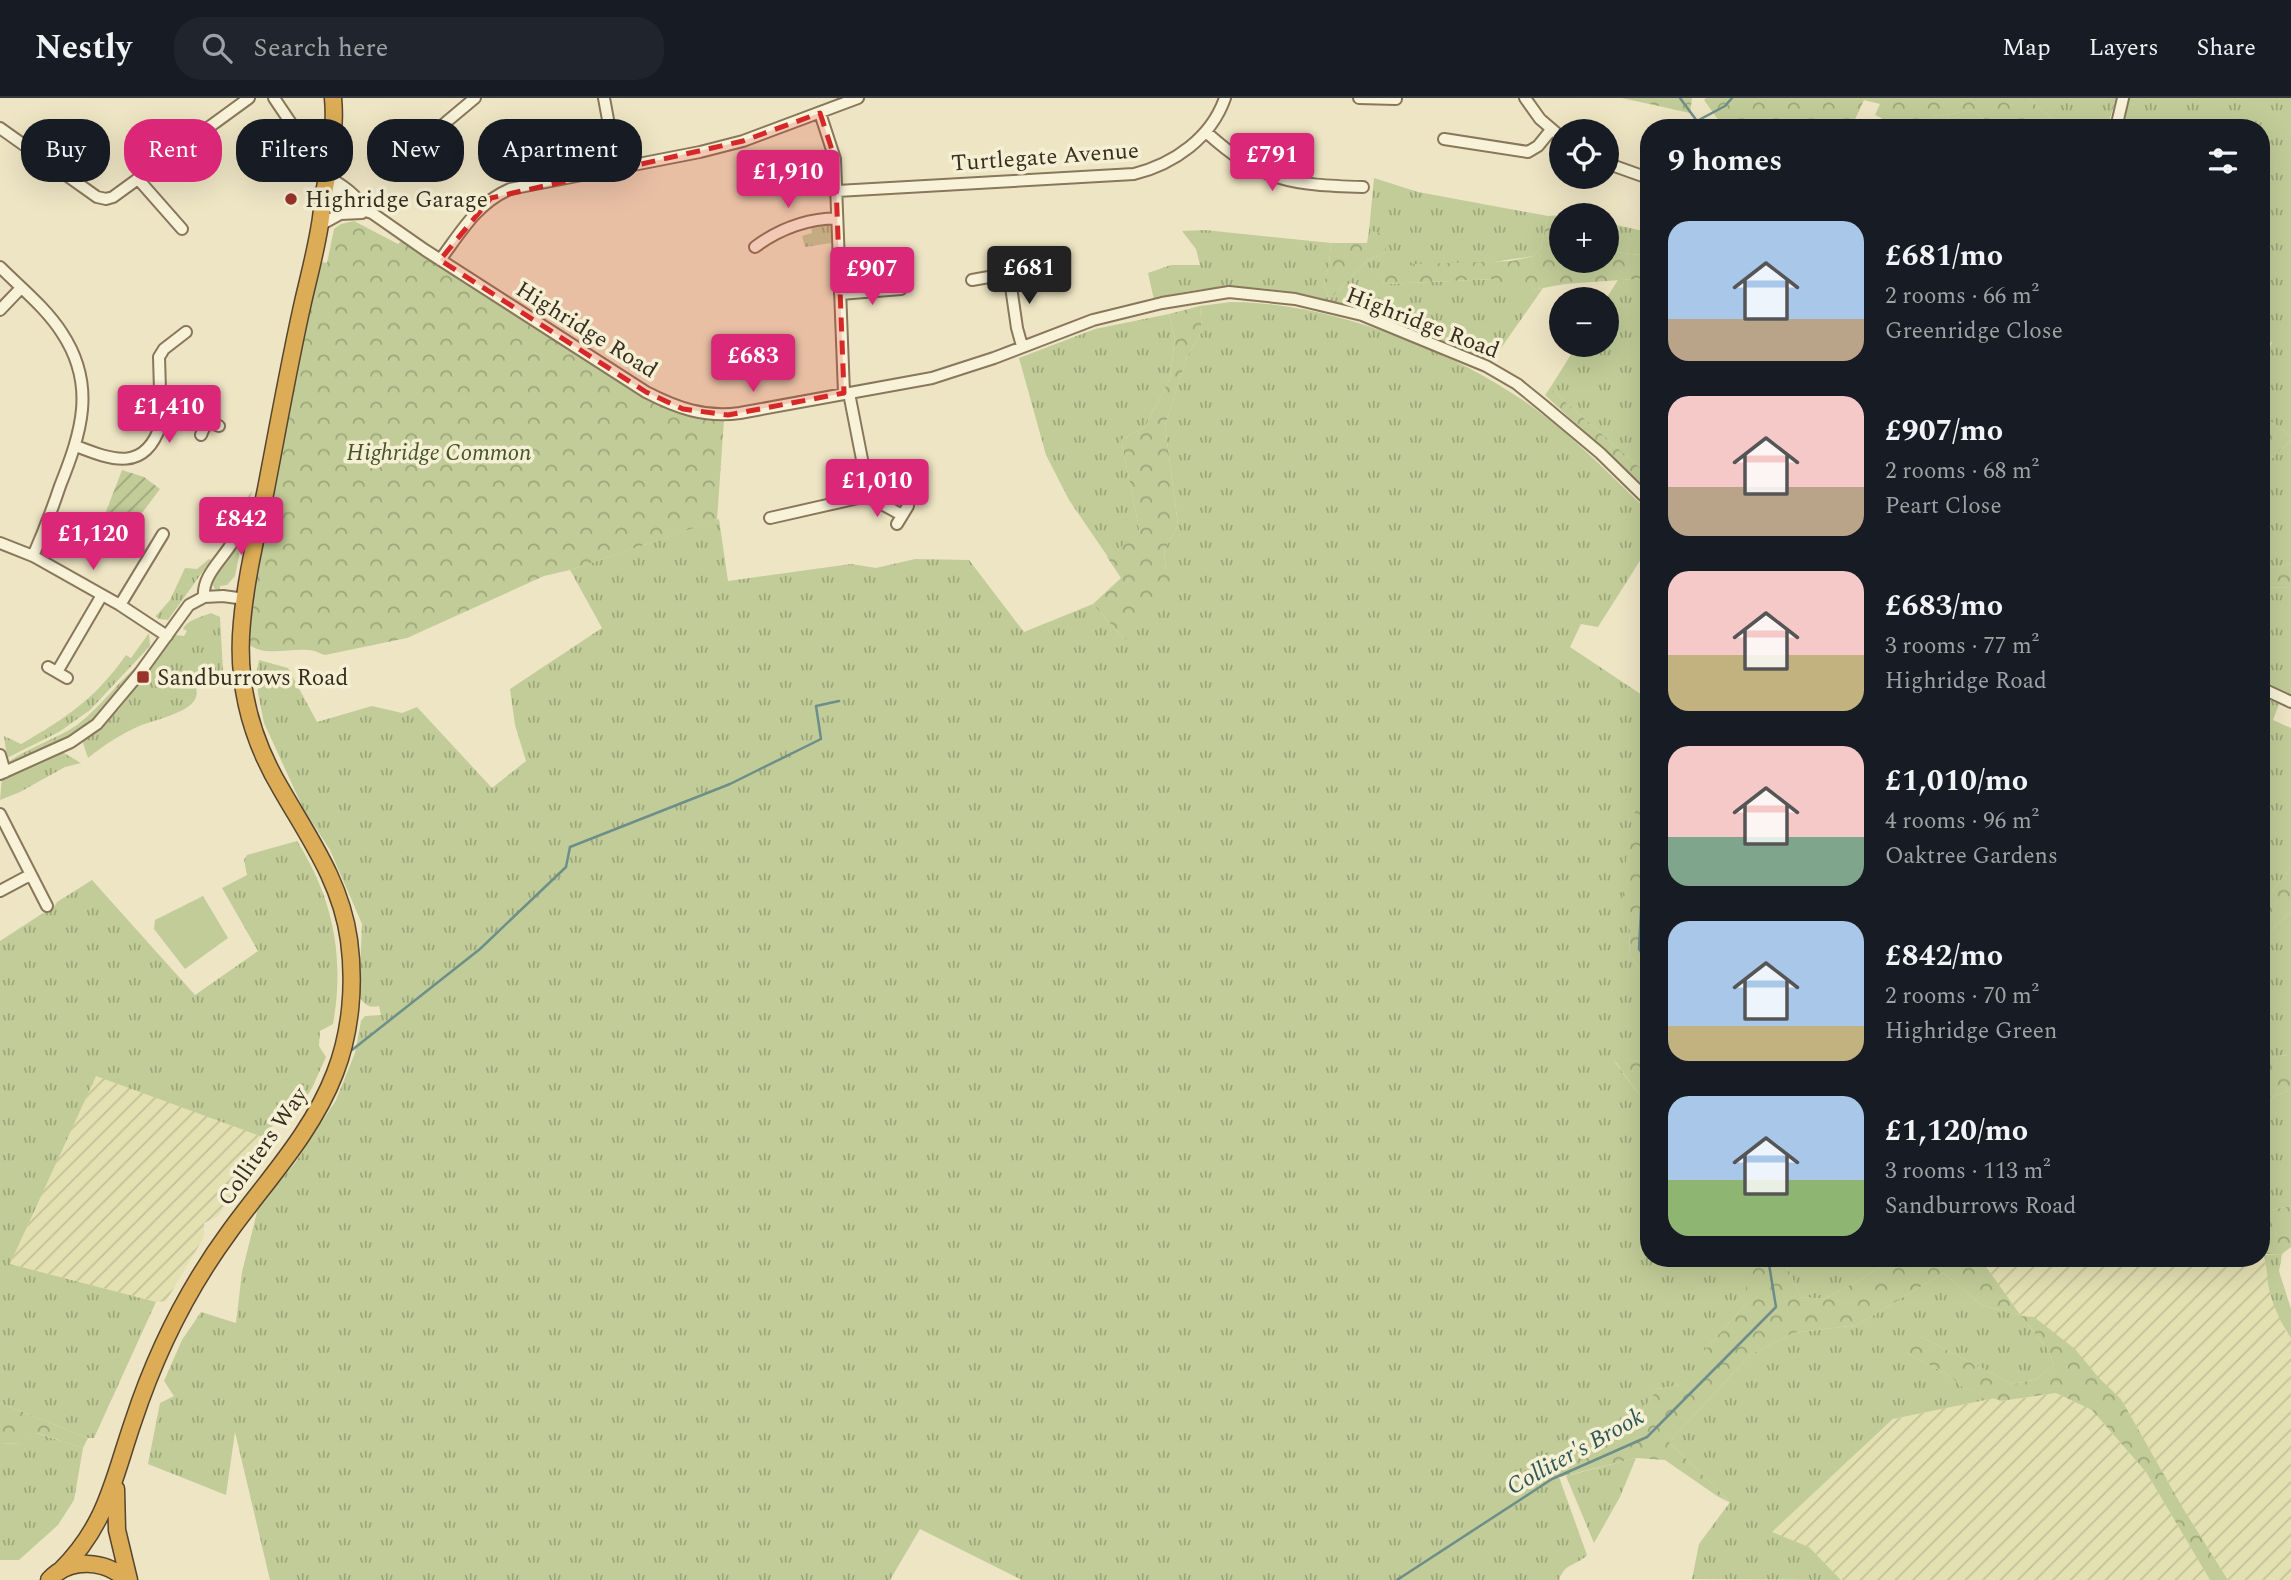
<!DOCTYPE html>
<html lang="en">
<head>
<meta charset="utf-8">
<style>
  :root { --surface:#171b24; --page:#20242c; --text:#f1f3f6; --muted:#9ea1a6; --line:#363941; --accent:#db2777 }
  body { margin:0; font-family:Spectral,serif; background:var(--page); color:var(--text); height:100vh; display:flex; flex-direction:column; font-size:26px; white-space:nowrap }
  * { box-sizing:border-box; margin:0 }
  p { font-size:23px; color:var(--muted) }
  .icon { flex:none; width:38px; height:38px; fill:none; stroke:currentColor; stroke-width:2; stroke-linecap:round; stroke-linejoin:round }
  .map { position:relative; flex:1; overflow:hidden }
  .panel { position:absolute; left:1640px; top:21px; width:630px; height:1148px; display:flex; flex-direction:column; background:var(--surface); border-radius:28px; box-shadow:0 7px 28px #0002 }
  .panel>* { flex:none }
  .hud { position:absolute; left:21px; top:21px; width:665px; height:63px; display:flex; gap:14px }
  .controls { position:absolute; left:1549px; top:21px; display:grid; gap:14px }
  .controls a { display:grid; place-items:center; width:70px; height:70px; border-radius:50%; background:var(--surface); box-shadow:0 7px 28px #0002; font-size:35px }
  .price { position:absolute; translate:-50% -60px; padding:0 16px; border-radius:7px; background:var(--accent); color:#fff; font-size:23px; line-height:46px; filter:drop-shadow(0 2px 4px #0008) }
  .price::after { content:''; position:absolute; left:50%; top:42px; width:21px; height:16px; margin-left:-10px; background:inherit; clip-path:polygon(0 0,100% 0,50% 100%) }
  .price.current { background:#222; color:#fff }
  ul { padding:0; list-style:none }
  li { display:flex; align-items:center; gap:21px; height:175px; padding:0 28px }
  li span { display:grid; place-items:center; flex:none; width:196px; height:140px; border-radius:21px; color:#555 }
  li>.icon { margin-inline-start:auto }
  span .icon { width:84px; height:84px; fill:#fffc; stroke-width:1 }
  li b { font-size:30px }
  h2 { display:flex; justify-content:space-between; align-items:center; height:84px; padding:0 28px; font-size:30px }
  .chip { padding:0 24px; border-radius:28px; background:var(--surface); box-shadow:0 7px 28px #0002; font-size:24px; line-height:63px }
  .chip.current { background:var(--accent); color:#fff }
  header { display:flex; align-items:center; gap:42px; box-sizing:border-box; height:98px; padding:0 35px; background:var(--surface); border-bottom:2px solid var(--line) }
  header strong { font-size:33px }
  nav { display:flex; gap:38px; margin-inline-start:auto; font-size:24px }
  .search { width:490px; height:63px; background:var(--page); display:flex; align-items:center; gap:18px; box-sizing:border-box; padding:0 24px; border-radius:28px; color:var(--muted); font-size:26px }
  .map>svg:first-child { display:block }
</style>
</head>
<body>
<header>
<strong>Nestly</strong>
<div class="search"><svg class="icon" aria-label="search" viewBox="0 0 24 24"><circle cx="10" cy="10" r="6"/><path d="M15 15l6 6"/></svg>Search here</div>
<nav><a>Map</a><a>Layers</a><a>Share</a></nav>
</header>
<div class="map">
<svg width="2291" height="1482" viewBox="0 0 2291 1482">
  <defs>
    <pattern id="farmland-furrows" width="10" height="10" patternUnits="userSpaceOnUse" patternTransform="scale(1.75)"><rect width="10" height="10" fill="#e3e0b2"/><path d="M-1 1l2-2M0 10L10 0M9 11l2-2" fill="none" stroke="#c4c099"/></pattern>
    <pattern id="grass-tufts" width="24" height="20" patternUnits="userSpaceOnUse" patternTransform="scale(1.75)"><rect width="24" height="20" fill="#c1cc98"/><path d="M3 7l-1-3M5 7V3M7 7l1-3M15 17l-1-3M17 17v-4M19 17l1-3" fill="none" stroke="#9ea67b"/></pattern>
    <pattern id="forest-crowns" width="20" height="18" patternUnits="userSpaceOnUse" patternTransform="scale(1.75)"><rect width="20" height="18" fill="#c1cc98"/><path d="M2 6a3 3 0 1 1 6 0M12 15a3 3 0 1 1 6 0" fill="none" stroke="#9ea67b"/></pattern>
    <pattern id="garden-furrows" width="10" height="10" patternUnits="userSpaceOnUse" patternTransform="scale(1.75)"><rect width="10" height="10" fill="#c1cc98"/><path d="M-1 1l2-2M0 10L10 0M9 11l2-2" fill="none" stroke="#9ea67b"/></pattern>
  </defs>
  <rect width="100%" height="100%" fill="#eee5c4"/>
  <!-- farmland -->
  <path fill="url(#farmland-furrows)" d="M 96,977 L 268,1041 L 271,1051 L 217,1119 L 204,1125 L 204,1139 L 166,1203 L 156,1204 L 10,1166 Z
    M 2261,1156 L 2268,1171 L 2268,1187 L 2284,1231 L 2291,1240 L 2291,1482 L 2228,1482 L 2184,1412 L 2121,1301 L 2099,1280 L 2021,1218 L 1980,1160 L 2261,1160 Z
    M 2056,1295 L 2092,1312 L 2146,1374 L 2210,1482 L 1841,1482 L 1809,1449 L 1771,1435 L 1894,1321 L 1995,1300 L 2001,1303 Z"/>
  <!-- grass -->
  <path fill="url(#grass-tufts)" d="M 2030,0 L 2116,0 L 2107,30 L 2065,30 L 2037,9 Z
    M 2127,0 L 2291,0 L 2291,338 L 2266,320 L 2261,334 L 2261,269 L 2272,244 L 2261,248 L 2261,30 L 2120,30 Z
    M 1972,12 L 1996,30 L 1931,30 L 1932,17 L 1940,18 Z
    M 1374,80 L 1418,94 L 1548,118 L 1541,149 L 1534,158 L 1381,180 L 1384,186 L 1496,181 L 1532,192 L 1543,190 L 1492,263 C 1387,219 1269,164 1154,202 L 1148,175 L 1171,167 L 1200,167 L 1196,151 L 1182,133 L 1205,132 L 1331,145 L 1329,167 L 1324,186 L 1329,202 L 1367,163 L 1386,154 L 1385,136 L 1369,133 Z
    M 831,125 L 831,145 L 805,149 L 802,138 L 812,135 L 811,128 Z
    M 1607,125 L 1648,134 L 1648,158 L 1607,153 Z
    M 1648,180 L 1648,377 L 1550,290 L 1577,247 L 1606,247 L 1606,201 L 1618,182 Z
    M 1231,204 C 1330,204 1454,252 1534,310 C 1575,340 1611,378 1648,413 L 1648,450 L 1598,529 L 1581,526 L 1570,549 L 1648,601 L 1648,668 L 1621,810 L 1630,831 L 1629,857 L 1648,882 L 1648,969 L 1636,962 L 1615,964 L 1637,994 L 1648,999 L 1648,1160 L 1746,1160 L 1746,1206 L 1705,1252 L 1703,1266 L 1681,1287 L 1657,1291 L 1636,1323 L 1614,1331 L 1583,1354 L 1554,1380 L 1559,1379 L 1587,1457 C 1577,1468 1565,1464 1559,1482 L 1022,1482 L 920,1431 L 890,1482 L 270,1482 L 235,1334 L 226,1397 L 148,1366 L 160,1305 L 174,1298 L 164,1283 L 182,1242 L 201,1214 L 236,1225 L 242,1174 L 258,1110 L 295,1065 L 336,1002 L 355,955 L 361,923 L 365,918 L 381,917 L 379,908 C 368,910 364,907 359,897 L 362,826 L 330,752 L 303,710 L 264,625 L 258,595 L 257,572 L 259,562 L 288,570 L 317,624 L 372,608 L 402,615 L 417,609 L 492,690 L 526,663 L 515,627 L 510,591 L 602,530 L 570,472 L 719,421 L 728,483 L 851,466 L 876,470 L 915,461 L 969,462 L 1024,534 L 1093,506 L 1125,542 L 1166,473 L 1164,453 L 1178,427 L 1165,327 L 1187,259 L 1202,233 L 1200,208 Z
    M 1169,216 L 1175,240 L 1170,280 L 1145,329 L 1121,342 L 1140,435 L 1110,462 L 1069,402 L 1046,357 L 1019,260 L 1095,231 Z
    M 2291,342 L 2291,466 L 2261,472 L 2261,371 Z
    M 252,393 L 235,478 L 227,487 L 220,488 L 220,492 L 215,491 L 211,484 L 233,449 L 240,409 Z
    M 209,461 L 211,462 L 168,522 L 158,521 L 156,518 L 170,502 L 185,470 L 197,471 Z
    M 2261,489 L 2291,490 L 2291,599 L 2261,583 Z
    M 211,515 L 220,519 L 223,573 L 227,589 L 212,583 L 210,577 L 194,582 C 196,590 199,596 194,603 C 184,617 151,622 135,630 C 118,638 103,648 88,660 L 83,645 L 85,641 L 119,611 L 140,583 L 142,584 L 146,578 L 144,576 L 174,537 L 184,538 L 187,533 L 183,531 C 187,522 201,519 211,515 Z
    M 149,535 L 150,548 L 90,612 L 59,634 L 7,660 L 4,638 L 21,646 C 66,620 95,601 126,557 L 131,560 Z
    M 141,565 C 125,585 110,608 91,625 C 69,644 40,654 13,665 L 8,664 C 29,649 55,642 77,627 C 101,609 119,582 141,565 Z
    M 2261,598 L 2279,606 L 2273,622 L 2291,630 L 2291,768 L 2267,801 L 2261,804 Z
    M 62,654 L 81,665 L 65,669 L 20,694 L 0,702 L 2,680 Z
    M 297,743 C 333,800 345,859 333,926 L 320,933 L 319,948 L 326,959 L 312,990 L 293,1020 L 278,1021 L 267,1034 L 268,1041 L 96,978 L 10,1166 L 156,1204 L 94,1340 L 88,1340 L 0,1305 L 0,843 L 43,815 L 52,812 L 57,804 L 92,782 L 195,897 L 258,853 L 222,790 L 247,777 L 244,762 L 247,757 Z
    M 2291,813 L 2291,957 L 2277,958 L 2261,963 L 2261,842 Z
    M 2291,992 L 2291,1108 L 2261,1114 L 2261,1003 Z
    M 2282,1156 L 2279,1173 L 2291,1211 L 2291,1240 C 2281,1226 2271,1204 2268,1186 C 2267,1176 2267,1168 2263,1157 Z
    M 1783,1160 L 1892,1160 L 1865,1179 L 1824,1201 L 1801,1199 Z
    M 1943,1175 L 1982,1207 L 2021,1218 L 2047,1250 L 2054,1266 L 2037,1281 L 2013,1286 L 1921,1239 L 1906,1255 L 1947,1276 L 1964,1290 L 1995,1300 L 1893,1321 L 1772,1434 L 1809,1449 L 1841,1482 L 1692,1481 L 1699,1446 L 1730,1404 L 1669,1344 L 1751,1256 L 1793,1235 L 1857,1227 Z
    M 36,1335 L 83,1350 L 74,1402 L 58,1427 L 19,1462 L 0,1462 L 0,1345 L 20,1346 Z
    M 1636,1360 L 1620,1399 L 1594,1445 L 1566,1378 Z"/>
  <!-- forest -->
  <path fill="url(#forest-crowns)" d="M 1622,0 L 1692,0 L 1690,15 Z
    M 1706,0 L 2030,0 L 2037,9 L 2065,30 L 1996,30 L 1972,12 L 1940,18 L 1932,17 L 1931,30 L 1902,30 L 1875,17 L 1880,6 L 1864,2 L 1851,30 L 1724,30 L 1704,2 Z
    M 1561,117 L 1561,163 L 1606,163 L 1607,153 L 1648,158 L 1648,180 L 1565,186 L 1532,192 L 1502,190 L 1496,181 L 1384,186 L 1381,180 L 1414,166 L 1511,163 L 1534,158 L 1541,149 L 1548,118 L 1566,117 Z
    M 354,123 L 398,146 L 402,142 L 641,298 C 668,311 693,322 724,322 L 717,422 L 570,472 L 544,478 L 407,540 L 325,557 C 319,555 314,552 308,552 C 289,550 262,560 246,544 L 250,507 L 313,185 L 322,164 L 327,165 L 334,131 L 341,126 Z
    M 1369,133 L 1386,136 L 1386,154 L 1367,163 L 1329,202 L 1324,186 L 1329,167 L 1331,145 L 1367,145 Z
    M 1200,208 L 1202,233 L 1187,259 L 1165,327 L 1178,427 L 1164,453 L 1166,473 L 1176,490 L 1125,542 L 1093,506 L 1121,480 L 1107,459 L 1140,435 L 1121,342 L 1145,329 L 1170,280 L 1175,240 L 1169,216 Z
    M 1550,290 L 1648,377 L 1648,393 L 1545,297 Z
    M 2266,320 L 2291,338 L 2291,342 L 2261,371 L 2261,334 Z
    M 2291,466 L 2291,490 L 2261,489 L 2261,472 Z
    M 1648,668 L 1648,820 L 1643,850 L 1648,858 L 1648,882 L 1629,857 L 1630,831 L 1621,811 L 1629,735 Z
    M 2291,768 L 2291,813 L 2261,842 L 2261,804 L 2267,801 Z
    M 2291,957 L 2291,992 L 2261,1003 L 2261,963 L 2277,958 Z
    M 1636,962 L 1648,969 L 1648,999 L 1637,994 L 1615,963 Z
    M 2291,1108 L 2291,1149 L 2282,1156 L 2261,1156 L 2261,1114 Z
    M 1746,1160 L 1783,1160 L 1801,1199 L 1824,1201 L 1865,1179 L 1892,1160 L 1980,1160 L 2021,1218 L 2034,1219 L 2075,1251 L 2099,1280 L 2121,1301 L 2184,1412 L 2228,1482 L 2210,1482 L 2146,1374 L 2092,1312 L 2056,1295 L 2001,1303 L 1964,1290 L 1947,1276 L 1906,1255 L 1905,1245 L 1921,1239 L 2013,1286 L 2037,1281 L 2054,1266 L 2047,1250 L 2021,1218 L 1982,1207 L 1943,1175 L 1857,1227 L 1793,1235 L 1751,1256 L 1669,1344 L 1731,1405 L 1717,1398 L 1665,1362 L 1636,1360 L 1552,1381 L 1583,1354 L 1614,1331 L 1636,1323 L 1657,1291 L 1681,1287 L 1702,1266 L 1705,1252 L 1746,1206 Z
    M 0,1305 L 88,1340 L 83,1350 L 37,1335 L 20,1346 L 0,1345 Z"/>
  <!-- garden -->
  <path fill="url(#garden-furrows)" d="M 122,372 L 144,379 L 160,391 L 118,447 L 97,437 Z"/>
  <!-- pitch -->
  <path fill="#c1cc98" d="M 203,798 L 228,840 L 185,871 L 154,831 L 155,822 Z"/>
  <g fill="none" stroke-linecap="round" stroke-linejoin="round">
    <!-- stream -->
    <path stroke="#6d8f8a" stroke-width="2.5" d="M 1680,0 L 1697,23 L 1725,8 L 1732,0
      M 1648,723 L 1645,733 L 1639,851 L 1648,864
      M 352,952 L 480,851 L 566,769 L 570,749 L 730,686 L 821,641 L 816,608 L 839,603
      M 1397,1482 L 1552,1381 L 1647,1339 L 1776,1209 L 1768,1160"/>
    <defs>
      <path id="minor" d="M 274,0 L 301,40 L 308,42 L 322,60 L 321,69 L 333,91 L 340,99 L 353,109 L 372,115 L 425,152 L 646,294 C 677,310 705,320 740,315 L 932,280 L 994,260 L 1093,222 L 1162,205 L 1229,194 L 1295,201 L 1362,217 L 1486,268 L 1517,286 L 1544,308 L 1600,355 L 1648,402
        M 604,0 L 617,70
        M 1359,0 L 1396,1
        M 1525,0 L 1540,21 L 1561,39
        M 820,15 L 835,61 L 844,295
        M 0,30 L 97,99 L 106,101 L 113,99 L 249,0
        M 2116,30 L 2123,0
        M 1206,34 C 1261,84 1292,87 1363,89
        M 301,40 L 299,48 L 314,69 L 321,69
        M 426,41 L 475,0
        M 1444,41 L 1528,54 L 1538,48 L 1551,32
        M 1606,65 L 1648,80
        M 327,79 C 344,87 357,98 367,113
        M 138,81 L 182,131
        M 837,93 L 1134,76 C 1174,66 1211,40 1225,0
        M 320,127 L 340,116 L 362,115
        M 755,149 C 779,131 806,121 837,120
        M 440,162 C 461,134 477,105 510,91 L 700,54 L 743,43 L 858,0
        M 0,169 C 21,190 46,210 62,235 C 97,288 81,335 60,388 C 52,412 43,435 33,458
        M 1009,175 L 1017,230 L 1022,248
        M 972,182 L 1017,174
        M 840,196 L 901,191
        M 0,212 L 21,190
        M 161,307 L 219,328
        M 201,337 L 207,323
        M 76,348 C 112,362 145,375 161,326 L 159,259 L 164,251 L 186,234
        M 867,398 L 902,417
        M 770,420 L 867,398 L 868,392 L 849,295
        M 897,426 L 908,408
        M 0,445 L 33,458 L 120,507 L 167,538
        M 204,499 C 202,478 221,463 232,445 C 237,435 239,424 242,413
        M 120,507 L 163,436
        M 48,569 L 67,580
        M 57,574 L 102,497
        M 2261,590 L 2291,604
        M 0,657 L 5,674
        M 0,676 L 71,644 L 97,626 L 139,576 L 189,507 L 204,499 L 223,498 L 245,501
        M 0,716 L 47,808
        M 0,793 L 30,777"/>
      <path id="highway" d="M 116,1391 L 117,1432 L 129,1482
        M 61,1472 C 107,1426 113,1382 133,1324 C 155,1257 188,1190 230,1133 C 267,1082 312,1035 335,975 C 351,934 355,886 349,842 C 341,784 309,740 281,691 C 250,639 236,584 242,524 C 246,479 257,435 266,391 C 278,329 289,266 303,204 C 309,178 316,152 320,126 C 322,116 322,105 324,95 C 330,64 336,31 333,0
        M 49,1482 C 70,1459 105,1462 127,1482"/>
    </defs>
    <!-- minor casing -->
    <use href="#minor" stroke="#88775b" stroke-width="14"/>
    <!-- highway casing -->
    <use href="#highway" stroke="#56452f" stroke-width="19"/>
    <!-- minor -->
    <use href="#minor" stroke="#f8f2d8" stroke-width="10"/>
    <!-- highway -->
    <use href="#highway" stroke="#dcad56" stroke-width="16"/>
  </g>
  <!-- marked area -->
  <path fill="#d62828" fill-opacity="0.2" stroke="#d62828" stroke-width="5" stroke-dasharray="14 9" stroke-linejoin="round" d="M 820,15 L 835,61 L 844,295 L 728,317 L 683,311 L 646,294 L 440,162 L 491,100 L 743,43 Z"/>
  <!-- markers -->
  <g fill="#97342b" stroke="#f5efd4" stroke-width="2.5">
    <circle cx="291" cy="101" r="7"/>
    <rect x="136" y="572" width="14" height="14" rx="3.5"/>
  </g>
  <g text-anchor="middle" stroke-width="7" stroke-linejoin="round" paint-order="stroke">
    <!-- street labels -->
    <g font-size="23" fill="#382d1f" stroke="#f5efd4">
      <text transform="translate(1045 58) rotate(-4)" y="8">Turtlegate Avenue</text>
      <text transform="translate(1423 224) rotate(21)" y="8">Highridge Road</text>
      <text transform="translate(587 231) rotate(32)" y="8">Highridge Road</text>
      <text transform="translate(262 1048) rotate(-55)" y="8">Colliters Way</text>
    </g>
    <!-- poi labels -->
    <g font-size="23" fill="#382d1f" stroke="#f5efd4" text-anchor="start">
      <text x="305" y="109">Highridge Garage</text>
      <text x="157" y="587">Sandburrows Road</text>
    </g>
    <!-- park labels -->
    <g font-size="23" font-style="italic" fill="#455525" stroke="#f5efd4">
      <text x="439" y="362">Highridge Common</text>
    </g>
    <!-- water labels -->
    <g font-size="24" font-style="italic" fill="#2e5758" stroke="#f5efd4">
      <text transform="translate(1575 1353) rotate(-29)" y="8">Colliter's Brook</text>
    </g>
  </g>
</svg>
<div class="controls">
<a><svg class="icon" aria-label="locate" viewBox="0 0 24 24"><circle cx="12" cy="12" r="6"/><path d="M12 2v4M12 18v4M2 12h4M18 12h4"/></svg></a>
<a>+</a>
<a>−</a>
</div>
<b class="price" style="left:1272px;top:95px">£791</b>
<b class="price" style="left:788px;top:112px">£1,910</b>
<b class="price current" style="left:1029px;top:208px">£681</b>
<b class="price" style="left:872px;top:209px">£907</b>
<b class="price" style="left:753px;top:296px">£683</b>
<b class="price" style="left:169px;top:347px">£1,410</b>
<b class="price" style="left:877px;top:421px">£1,010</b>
<b class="price" style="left:241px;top:459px">£842</b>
<b class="price" style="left:93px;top:474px">£1,120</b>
<div class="hud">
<a class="chip">Buy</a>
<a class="chip current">Rent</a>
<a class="chip">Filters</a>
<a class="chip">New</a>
<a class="chip">Apartment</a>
</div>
<section class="panel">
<h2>9 homes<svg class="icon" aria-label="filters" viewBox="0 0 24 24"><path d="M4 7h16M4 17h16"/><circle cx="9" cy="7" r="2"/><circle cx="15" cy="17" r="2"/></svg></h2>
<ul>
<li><span style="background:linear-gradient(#a9c7e8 70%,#b9a48a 0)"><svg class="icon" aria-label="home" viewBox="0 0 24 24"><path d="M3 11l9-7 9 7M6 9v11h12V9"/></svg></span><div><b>£681/mo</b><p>2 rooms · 66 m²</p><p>Greenridge Close</p></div></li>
<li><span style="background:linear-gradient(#f6c9c9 65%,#b9a48a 0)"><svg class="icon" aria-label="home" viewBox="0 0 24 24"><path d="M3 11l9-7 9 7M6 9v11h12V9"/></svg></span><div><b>£907/mo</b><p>2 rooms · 68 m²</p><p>Peart Close</p></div></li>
<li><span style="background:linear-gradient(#f6c9c9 60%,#c2b280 0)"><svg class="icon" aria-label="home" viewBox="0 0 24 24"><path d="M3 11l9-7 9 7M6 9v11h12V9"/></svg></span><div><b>£683/mo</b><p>3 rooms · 77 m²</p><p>Highridge Road</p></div></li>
<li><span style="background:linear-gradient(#f6c9c9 65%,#7fa58c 0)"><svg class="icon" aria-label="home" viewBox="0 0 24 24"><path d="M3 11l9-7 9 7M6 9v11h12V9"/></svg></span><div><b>£1,010/mo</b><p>4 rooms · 96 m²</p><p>Oaktree Gardens</p></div></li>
<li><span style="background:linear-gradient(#a9c7e8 75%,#c2b280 0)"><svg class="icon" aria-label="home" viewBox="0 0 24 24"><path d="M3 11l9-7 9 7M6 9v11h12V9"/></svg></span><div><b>£842/mo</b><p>2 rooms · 70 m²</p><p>Highridge Green</p></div></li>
<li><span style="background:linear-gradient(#a9c7e8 60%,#8fb573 0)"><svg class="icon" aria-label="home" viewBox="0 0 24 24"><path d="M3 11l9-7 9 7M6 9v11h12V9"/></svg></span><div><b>£1,120/mo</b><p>3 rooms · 113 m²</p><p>Sandburrows Road</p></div></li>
</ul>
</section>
</div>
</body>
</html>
